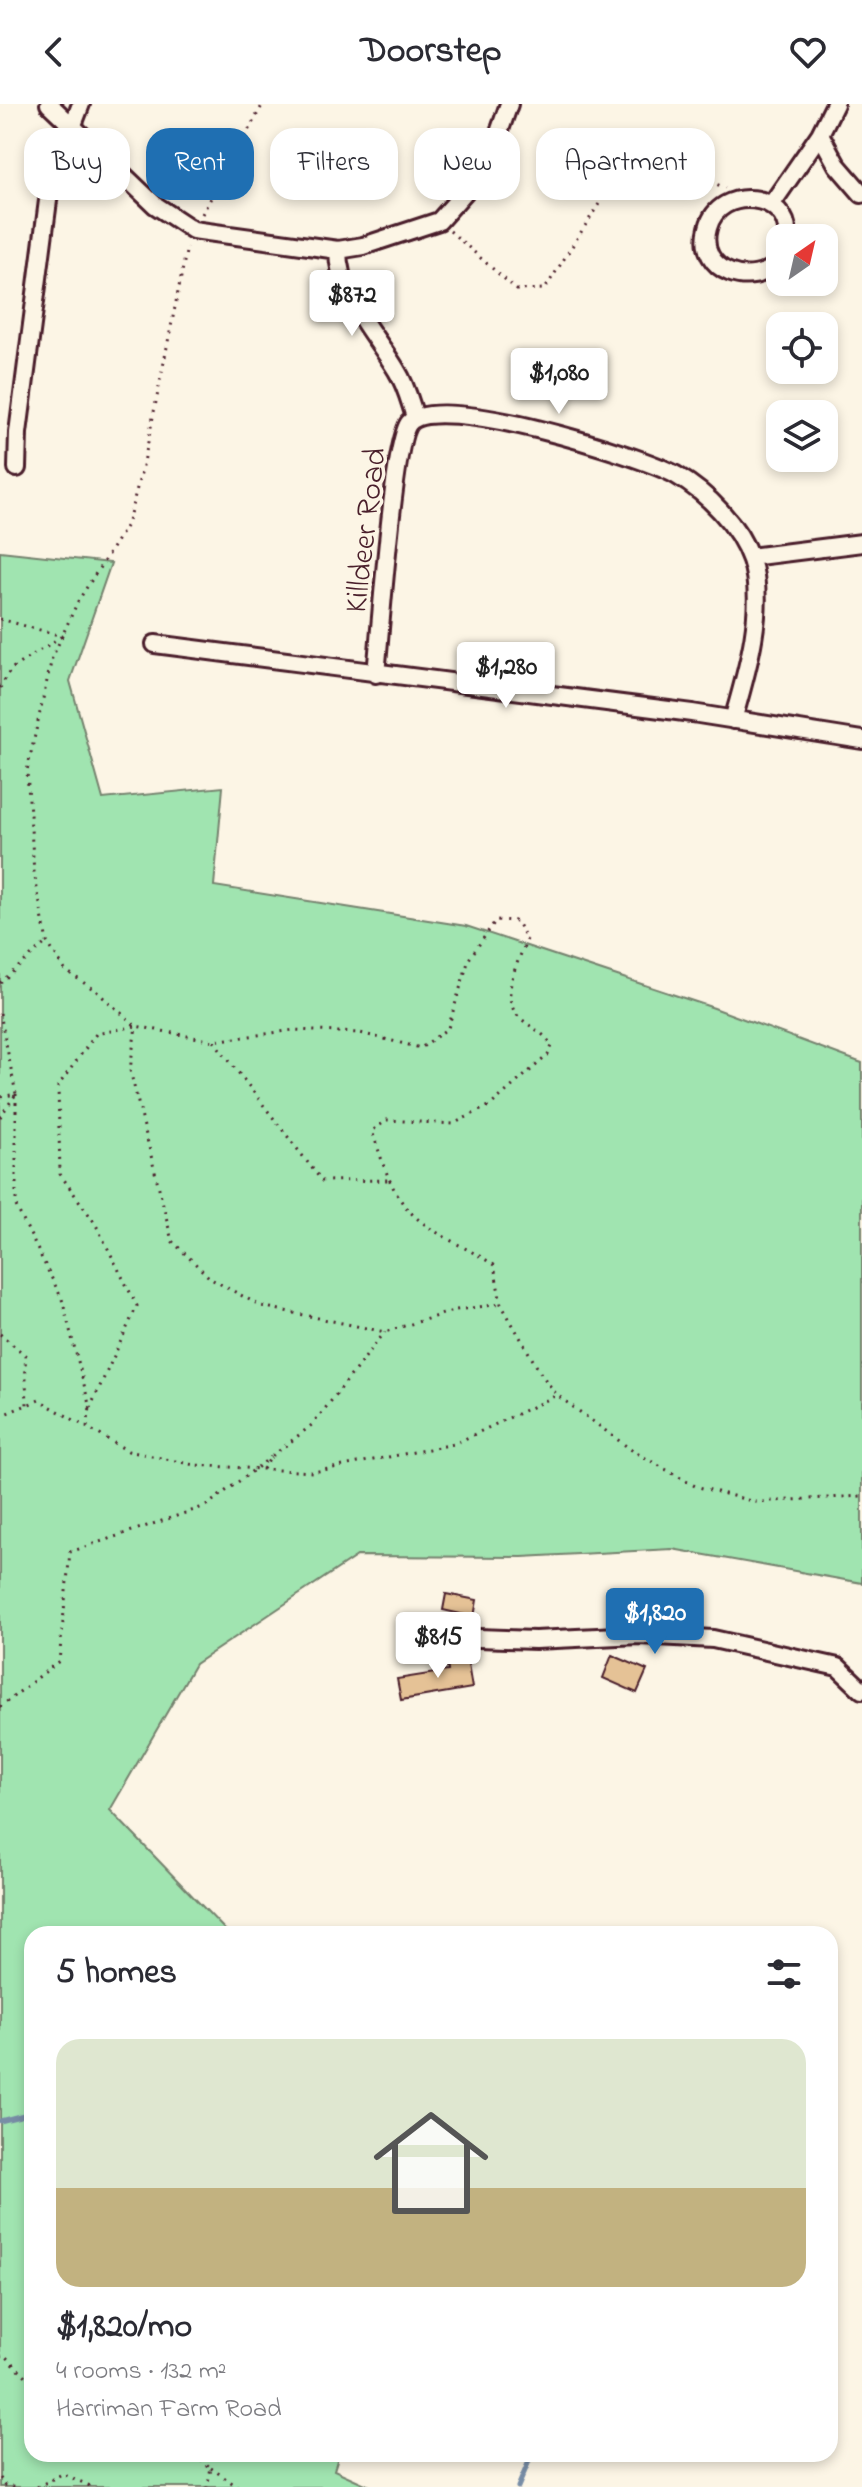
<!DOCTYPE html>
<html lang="en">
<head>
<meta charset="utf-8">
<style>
  :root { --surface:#fff; --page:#f7f7f7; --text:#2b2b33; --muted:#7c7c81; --accent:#1f6fb2 }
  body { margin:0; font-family:"Indie Flower",sans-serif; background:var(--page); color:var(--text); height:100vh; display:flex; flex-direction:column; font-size:30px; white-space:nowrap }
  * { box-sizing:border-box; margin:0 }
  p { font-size:26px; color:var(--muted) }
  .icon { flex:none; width:44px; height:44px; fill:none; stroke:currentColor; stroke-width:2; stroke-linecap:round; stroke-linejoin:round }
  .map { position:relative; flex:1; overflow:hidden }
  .details { position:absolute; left:24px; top:1822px; width:814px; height:536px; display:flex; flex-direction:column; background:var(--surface); border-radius:24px; box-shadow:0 4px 12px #0003 }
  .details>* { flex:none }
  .guide { position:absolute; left:24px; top:24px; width:814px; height:72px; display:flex; gap:16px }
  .needle { width:52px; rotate:34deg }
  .buttons { position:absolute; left:766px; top:120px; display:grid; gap:16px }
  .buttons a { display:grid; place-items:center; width:72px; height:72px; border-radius:16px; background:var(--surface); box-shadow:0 4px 12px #0003; font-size:40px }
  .price { position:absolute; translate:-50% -68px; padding:0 18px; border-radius:8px; background:#fff; color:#222; font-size:26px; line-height:52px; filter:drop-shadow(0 2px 4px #0008) }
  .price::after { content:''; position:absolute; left:50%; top:48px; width:24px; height:18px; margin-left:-12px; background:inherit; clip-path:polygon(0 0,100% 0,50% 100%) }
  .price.active { background:var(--accent); color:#fff }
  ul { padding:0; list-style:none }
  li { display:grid; align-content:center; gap:16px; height:424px; padding:0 32px }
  li span { display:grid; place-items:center; height:248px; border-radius:24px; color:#555 }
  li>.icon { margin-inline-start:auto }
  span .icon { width:144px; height:144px; fill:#fffc; stroke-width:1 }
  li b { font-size:34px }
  h2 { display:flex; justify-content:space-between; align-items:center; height:96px; padding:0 32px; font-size:34px }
  .pill { padding:0 28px; border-radius:24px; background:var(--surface); box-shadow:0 4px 12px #0003; font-size:28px; line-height:72px }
  .pill.active { background:var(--accent); color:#fff }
  header { display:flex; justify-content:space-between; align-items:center; height:104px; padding:0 32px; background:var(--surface); font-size:36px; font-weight:800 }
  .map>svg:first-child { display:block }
</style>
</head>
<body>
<header><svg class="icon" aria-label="back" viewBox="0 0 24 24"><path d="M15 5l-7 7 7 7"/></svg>Doorstep<svg class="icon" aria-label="heart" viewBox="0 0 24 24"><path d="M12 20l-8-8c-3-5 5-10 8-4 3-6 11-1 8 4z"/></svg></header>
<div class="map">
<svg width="862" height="2383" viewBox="0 0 862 2383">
  <rect width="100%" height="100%" fill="#fcf5e5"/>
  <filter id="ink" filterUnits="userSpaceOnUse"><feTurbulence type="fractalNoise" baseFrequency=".0125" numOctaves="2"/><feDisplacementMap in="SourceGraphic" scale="16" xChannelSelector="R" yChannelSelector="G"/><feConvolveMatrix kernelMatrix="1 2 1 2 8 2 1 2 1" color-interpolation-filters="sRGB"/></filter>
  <g filter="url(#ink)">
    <!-- green -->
    <path fill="#a0e4b0" stroke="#75826e" stroke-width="2" d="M 0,447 L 111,459 L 70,577 L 103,695 L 223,683 L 214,782 L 466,822 L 714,904 L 862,959 L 862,1479 L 672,1445 L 522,1453 L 357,1452 L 195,1560 L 110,1706 L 229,1830 L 32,1830 L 32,2350 L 339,2350 L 334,2366 L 372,2383 L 0,2383 Z"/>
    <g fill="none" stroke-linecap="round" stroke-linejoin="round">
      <!-- stream -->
      <path stroke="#788da6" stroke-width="5" d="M 0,2017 L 32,2009
        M 518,2383 L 532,2350"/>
    </g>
    <!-- building -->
    <path fill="#e5c296" stroke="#4a1f2b" stroke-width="2" d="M 446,1490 L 477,1496 L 474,1513 L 443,1506 Z
      M 466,1549 L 472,1584 L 401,1596 L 397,1575 L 448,1567 L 446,1553 Z
      M 612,1551 L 647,1566 L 637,1589 L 603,1574 Z"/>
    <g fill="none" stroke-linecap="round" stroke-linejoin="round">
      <defs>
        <path id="minor" d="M 49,0 L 155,101 L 193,126 L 338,146 L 363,142 L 439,117 L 487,63 L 509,0
          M 820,30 L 837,61 L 862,90
          M 771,101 L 820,30 L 835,0
          M 338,146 C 338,193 374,228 397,267 C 406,281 410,298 415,313
          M 780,157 C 753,187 696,168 708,124 C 719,80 792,88 787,134
          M 17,364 L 18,329 L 50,81 L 81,0
          M 750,453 L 862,439
          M 155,540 L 692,609 L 862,636
          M 376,570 C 380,532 393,338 409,319 C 436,287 639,351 676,371 C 707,389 739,421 751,456 C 767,502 746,571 733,616
          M 451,1533 L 535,1536 L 639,1531 L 713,1535 L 838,1563 L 862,1586"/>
      </defs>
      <!-- minor casing -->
      <use href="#minor" stroke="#4a1f2b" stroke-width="22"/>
      <!-- path -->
      <path stroke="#4a1f2b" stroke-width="3" stroke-dasharray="2 6" stroke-linecap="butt" d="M 202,110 L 263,0
        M 450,127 L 517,186 L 545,185 L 635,43 L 725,84
        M 0,515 L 62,532 L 52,554 L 27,667 L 34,768 L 47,838 L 65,866 L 96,887 L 136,922 L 214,937 L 294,926 L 360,929 L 421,944 L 448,924 L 469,855 L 496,816 L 516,817 L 527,835 C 519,857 498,892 519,913 C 531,924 543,927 552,942 L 548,951 L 491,1001 L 453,1020 L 387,1016 L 372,1027 C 381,1052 388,1081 405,1102 C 427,1129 466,1142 494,1161 L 501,1200 L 541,1270 L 557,1291 L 633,1347 L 695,1382 L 755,1398 L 862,1392
        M 0,584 L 11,565 L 62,532 L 78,497 L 127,421 L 144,358 L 187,143
        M 0,879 L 47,838
        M 0,909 L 16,990 L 0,993
        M 214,937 L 322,1077 L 390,1076
        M 16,990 L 16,1102 L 62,1195 L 90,1304 L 137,1202 L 95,1119 L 60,1070 L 58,982 L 96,930 L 136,922 L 130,966 L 172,1137 L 211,1175 L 261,1202 L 385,1228 L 456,1206 L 501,1200
        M 0,1013 L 16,990
        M 0,1230 L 25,1251 L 27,1301
        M 0,1312 L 39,1296 L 128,1347 L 194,1361 L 313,1368 L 454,1340 L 557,1291
        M 87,1323 L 90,1304
        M 263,1365 L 271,1353 L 313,1320 L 385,1228
        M 0,1603 L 59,1557 L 70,1448 L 206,1402 L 271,1353
        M 0,2252 L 6,2252 L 32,2278
        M 195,2350 L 211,2364 L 207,2383
        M 211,2364 L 238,2383
        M 0,2374 L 5,2381 L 20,2383
        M 37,2383 L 62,2370 L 93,2383"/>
      <!-- minor -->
      <use href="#minor" stroke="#fcf5e5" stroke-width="16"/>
    </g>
  </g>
  <g text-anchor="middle" stroke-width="7" stroke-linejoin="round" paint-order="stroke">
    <!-- street labels -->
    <g font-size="32" fill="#4a1f2b" stroke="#fcf5e5">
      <text transform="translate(364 426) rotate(-83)" y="11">Killdeer Road</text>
    </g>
  </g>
</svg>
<div class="buttons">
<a><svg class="needle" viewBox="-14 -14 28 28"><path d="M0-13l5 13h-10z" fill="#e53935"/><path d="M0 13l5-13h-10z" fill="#7c7c81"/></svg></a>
<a><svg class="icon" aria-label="locate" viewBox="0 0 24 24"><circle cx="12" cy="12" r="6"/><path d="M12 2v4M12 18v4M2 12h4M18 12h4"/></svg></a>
<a><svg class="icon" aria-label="layers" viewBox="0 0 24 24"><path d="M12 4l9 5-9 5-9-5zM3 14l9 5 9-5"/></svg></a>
</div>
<b class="price" style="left:352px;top:234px">$872</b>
<b class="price" style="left:559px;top:312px">$1,080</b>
<b class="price" style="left:506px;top:606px">$1,280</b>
<b class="price active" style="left:655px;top:1552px">$1,820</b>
<b class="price" style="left:438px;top:1576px">$815</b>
<div class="guide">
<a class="pill">Buy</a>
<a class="pill active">Rent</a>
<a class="pill">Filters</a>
<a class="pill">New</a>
<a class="pill">Apartment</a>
</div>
<section class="details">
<h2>5 homes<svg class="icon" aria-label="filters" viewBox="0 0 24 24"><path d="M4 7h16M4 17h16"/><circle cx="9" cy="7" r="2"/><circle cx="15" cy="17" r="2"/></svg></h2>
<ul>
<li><span style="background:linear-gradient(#dfe7d0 60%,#c2b280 0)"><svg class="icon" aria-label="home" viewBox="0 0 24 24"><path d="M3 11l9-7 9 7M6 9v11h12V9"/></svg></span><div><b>$1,820/mo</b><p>4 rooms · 132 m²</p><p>Harriman Farm Road</p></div></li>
</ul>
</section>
</div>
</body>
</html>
